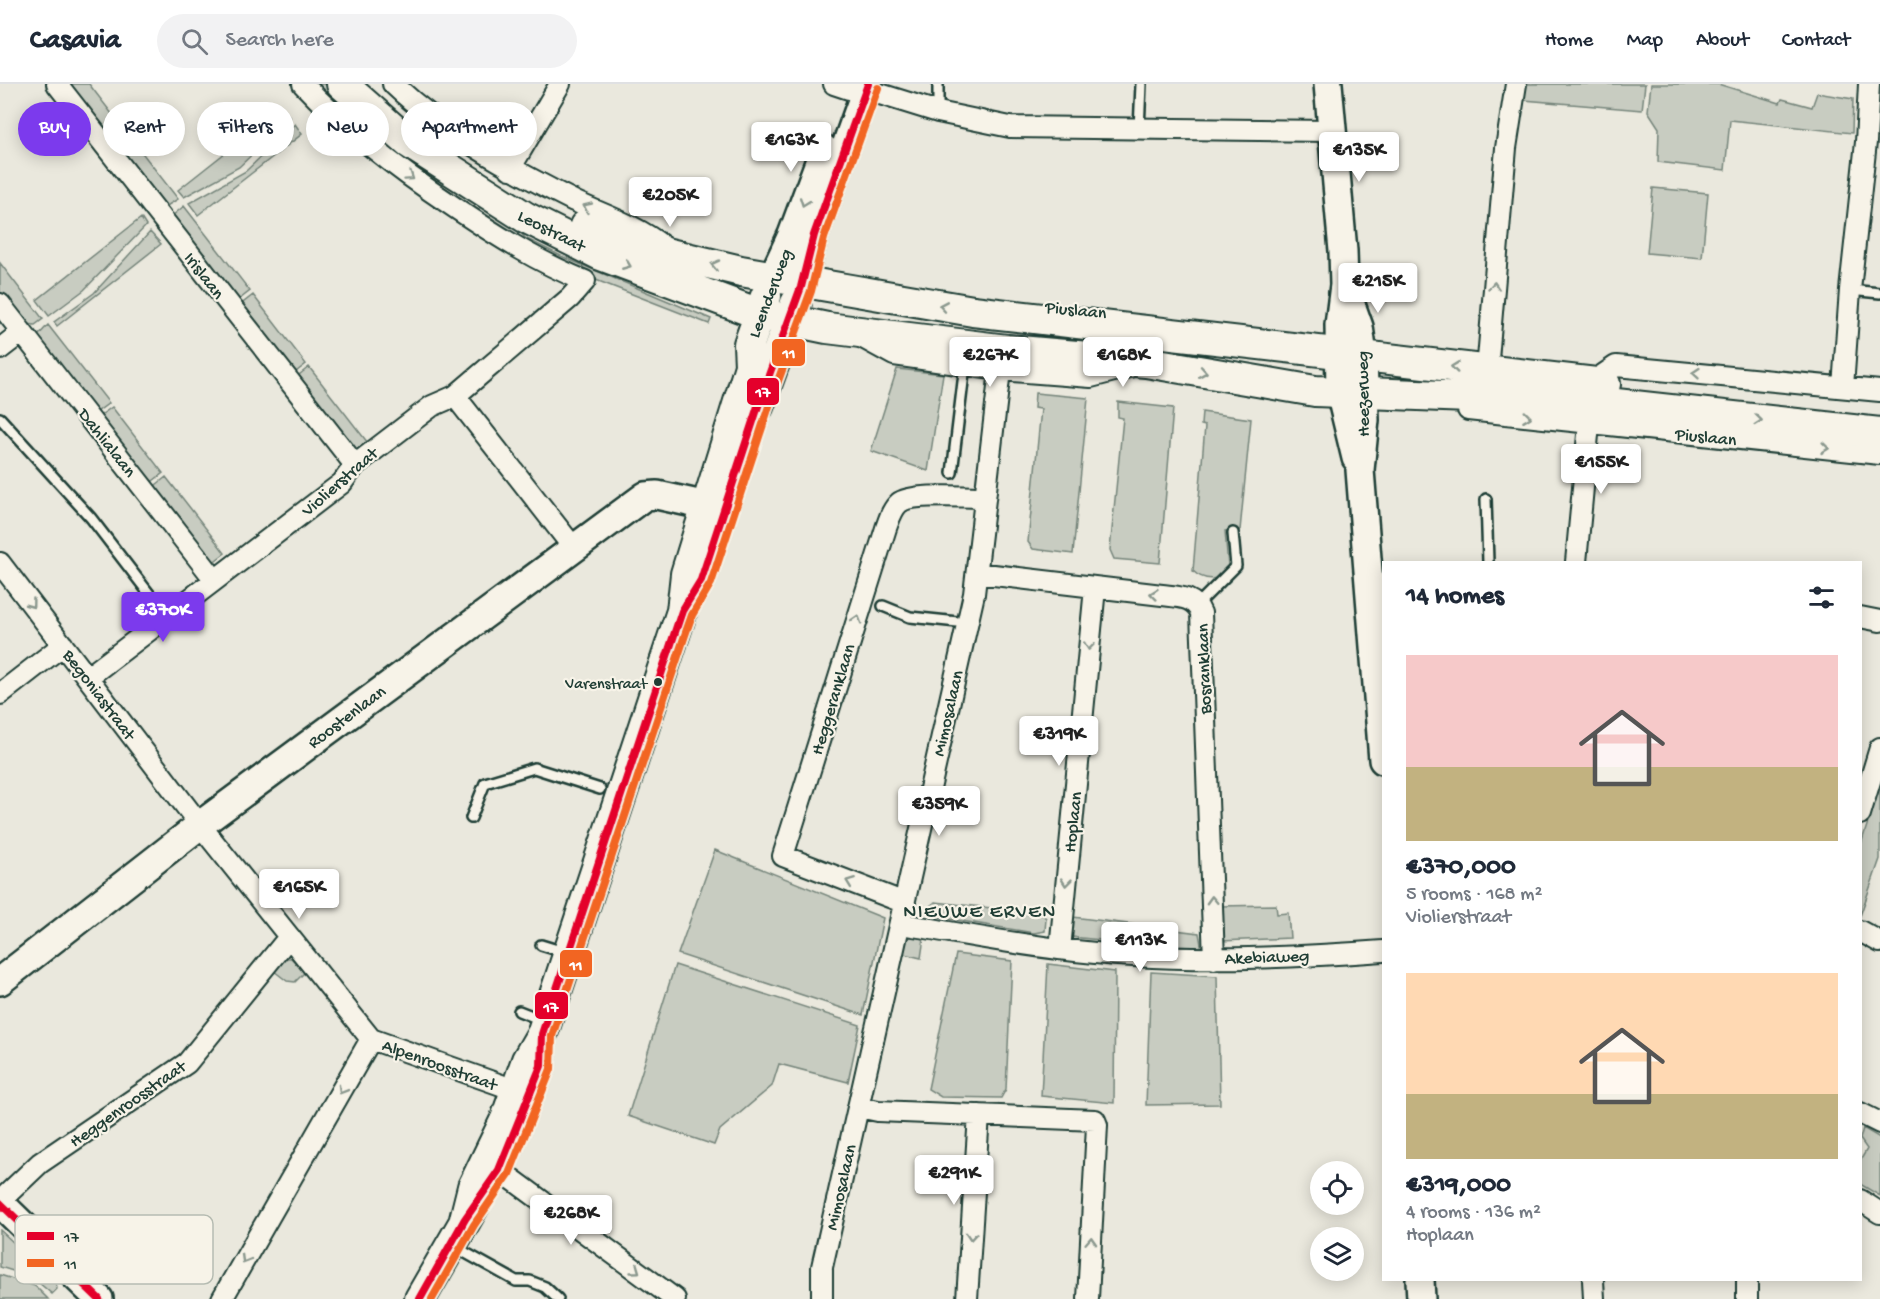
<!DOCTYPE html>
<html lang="en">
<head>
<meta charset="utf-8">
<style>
  :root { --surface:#fff; --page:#f2f2f3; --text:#1f2937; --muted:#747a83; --line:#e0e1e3; --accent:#7c3aed }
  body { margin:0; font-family:"Gochi Hand",sans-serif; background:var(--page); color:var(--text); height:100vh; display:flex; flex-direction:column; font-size:22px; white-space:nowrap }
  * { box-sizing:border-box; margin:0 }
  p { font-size:20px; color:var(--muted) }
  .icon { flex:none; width:33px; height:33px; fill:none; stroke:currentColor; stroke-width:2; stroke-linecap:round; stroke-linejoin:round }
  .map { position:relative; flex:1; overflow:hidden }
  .panel { position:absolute; left:1382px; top:477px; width:480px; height:720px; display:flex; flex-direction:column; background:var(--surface); border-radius:0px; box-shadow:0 3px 15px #0003 }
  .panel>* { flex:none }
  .top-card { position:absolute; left:18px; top:18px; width:570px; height:54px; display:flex; gap:12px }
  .tools { position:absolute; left:1310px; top:1077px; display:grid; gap:12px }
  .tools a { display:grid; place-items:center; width:54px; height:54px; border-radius:50%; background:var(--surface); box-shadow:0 3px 15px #0003; font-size:30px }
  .price { position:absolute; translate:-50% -51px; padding:0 14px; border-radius:6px; background:#fff; color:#222; font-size:20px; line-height:39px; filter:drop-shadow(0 2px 3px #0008) }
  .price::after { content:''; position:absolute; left:50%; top:36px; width:18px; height:14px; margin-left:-9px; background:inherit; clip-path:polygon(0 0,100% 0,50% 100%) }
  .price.selected { background:var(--accent); color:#fff }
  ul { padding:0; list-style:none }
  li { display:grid; align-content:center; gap:12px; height:318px; padding:0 24px }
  li span { display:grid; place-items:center; height:186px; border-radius:0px; color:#555 }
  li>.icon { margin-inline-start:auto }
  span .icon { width:108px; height:108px; fill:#fffc; stroke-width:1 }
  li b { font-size:26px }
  h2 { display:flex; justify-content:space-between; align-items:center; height:72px; padding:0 24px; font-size:26px }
  .pill { padding:0 21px; border-radius:27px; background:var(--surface); box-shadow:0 3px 15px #0003; font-size:21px; line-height:54px }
  .pill.selected { background:var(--accent); color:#fff }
  header { display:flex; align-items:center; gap:36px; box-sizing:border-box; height:84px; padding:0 30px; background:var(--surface); border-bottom:2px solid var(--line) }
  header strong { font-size:28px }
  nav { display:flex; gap:33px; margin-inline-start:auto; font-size:21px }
  .search { width:420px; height:54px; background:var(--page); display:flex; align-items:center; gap:15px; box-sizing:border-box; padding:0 21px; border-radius:33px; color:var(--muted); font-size:22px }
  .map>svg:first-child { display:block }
</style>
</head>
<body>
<header>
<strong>Casavia</strong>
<div class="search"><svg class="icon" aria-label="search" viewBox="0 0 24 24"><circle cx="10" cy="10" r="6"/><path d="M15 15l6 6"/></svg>Search here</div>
<nav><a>Home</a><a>Map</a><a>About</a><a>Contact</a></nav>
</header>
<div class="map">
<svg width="1880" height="1215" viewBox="0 0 1880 1215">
  <rect width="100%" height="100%" fill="#eae8dd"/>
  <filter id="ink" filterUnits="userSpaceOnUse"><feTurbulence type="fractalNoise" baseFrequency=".0167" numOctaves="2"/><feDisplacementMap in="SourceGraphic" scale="12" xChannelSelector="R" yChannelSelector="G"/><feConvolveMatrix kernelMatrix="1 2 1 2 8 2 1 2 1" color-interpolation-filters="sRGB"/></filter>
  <g filter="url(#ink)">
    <!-- green -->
    <path fill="#c8ccc1" stroke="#74847a" stroke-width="1.5" d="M 66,0 L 89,0 L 123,44 L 109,55 Z
      M 309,0 L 326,0 L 365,36 L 511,136 L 525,154 L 561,172 L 711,235 L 709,240 L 560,182 L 410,88 Z
      M 1526,0 L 1645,0 L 1642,26 L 1524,16 Z
      M 1651,0 L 1718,0 L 1780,19 L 1782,15 L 1812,23 L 1817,9 L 1853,15 L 1852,49 L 1730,36 L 1725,86 L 1658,78 L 1659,44 L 1648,27 Z
      M 282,24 L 290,34 L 239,83 L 184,113 L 178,106 Z
      M 295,40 L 302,50 L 198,131 L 189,119 L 246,87 Z
      M 126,48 L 178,115 L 165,123 L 112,59 Z
      M 1653,104 L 1708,109 L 1702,174 L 1647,169 Z
      M 184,122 L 250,207 L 236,218 L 172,132 Z
      M 141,134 L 146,142 L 84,206 L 49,232 L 37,216 Z
      M 150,148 L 161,160 L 57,242 L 54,238 L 94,209 Z
      M 0,179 L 43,235 L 35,241 L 24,240 L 0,209 Z
      M 253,211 L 306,280 L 292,291 L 239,222 Z
      M 48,241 L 109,319 L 94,330 L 36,254 Z
      M 309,283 L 368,359 L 357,366 L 353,365 L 295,294 Z
      M 897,285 L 943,290 L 928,387 L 871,367 Z
      M 1035,309 L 1088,314 L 1073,470 L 1033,465 L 1028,458 L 1041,325 L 1034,324 Z
      M 1118,318 L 1173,324 L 1160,479 L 1114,475 L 1110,466 L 1123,334 L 1118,333 Z
      M 112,323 L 163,389 L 149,400 L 97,334 Z
      M 1202,328 L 1251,335 L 1240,446 L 1225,447 L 1228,482 L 1218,494 C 1208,496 1200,494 1193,487 L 1205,342 L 1201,341 Z
      M 166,393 L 225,469 L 212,479 L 152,404 Z
      M 1880,701 L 1880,775 L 1860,832 L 1860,763 Z
      M 715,766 L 883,834 L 863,931 L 678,870 Z
      M 935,818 L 1040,829 L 1046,834 L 1045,847 L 1034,849 L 932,832 L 929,823 Z
      M 1276,821 L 1277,830 L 1288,829 L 1290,854 L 1221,857 L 1219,822 Z
      M 1073,833 L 1199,849 L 1202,866 L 1071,853 Z
      M 913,851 L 924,854 L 921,874 L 900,869 L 905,857 Z
      M 956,870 L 1012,877 L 1006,1005 L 1001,1014 L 941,1013 L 928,1005 Z
      M 285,874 L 291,874 L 305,888 L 295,898 L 287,897 L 274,887 Z
      M 1048,880 L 1115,888 L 1114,1019 L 1041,1012 Z
      M 675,881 L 860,941 L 848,998 L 779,980 L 772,1002 L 720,1046 L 714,1061 L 628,1032 Z
      M 1151,888 L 1217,892 L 1220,1020 L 1146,1021 Z
      M 1863,1044 L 1880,1054 L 1880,1112 L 1860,1100 L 1860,1077 L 1867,1065 L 1860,1055 Z
      M 0,1146 L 56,1198 L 57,1205 L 52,1210 L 32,1193 L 0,1183 Z
      M 0,1191 L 35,1202 L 48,1215 L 0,1215 Z"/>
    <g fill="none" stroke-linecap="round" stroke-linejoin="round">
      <defs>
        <path id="lane" d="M 938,0 L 938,28
          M 1139,46 L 1141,0
          M 1850,206 L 1880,209
          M 0,334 L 91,434 L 167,533
          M 952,389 L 965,281
          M 1486,415 L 1488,478
          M 1197,521 L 1236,482 L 1233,449
          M 883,522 L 910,533 L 967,539
          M 471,734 L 485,699 L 534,684 L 600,705
          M 541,861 L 564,868
          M 519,927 L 542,936
          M 455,1163 L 516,1197 L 530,1197 L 545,1203 L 558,1215"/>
        <path id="street" d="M 57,0 L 355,381
          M 393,0 C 446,50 510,85 574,117 C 608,133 634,140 664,163
          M 834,0 L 849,5 L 867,6 L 938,28 L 1010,43 L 1332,47
          M 510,85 L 560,0
          M 0,220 L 215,496
          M 861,253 L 894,271 L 1000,286 L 1091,293 L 1130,283
          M 0,265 L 22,248
          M 1487,287 L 1506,64 L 1516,0
          M 1591,299 L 1616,282 L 1880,307
          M 1843,303 L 1850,206 L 1866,58 L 1869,0
          M 455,312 L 573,463
          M 1468,326 L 1880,370
          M 1576,478 L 1589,340
          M 0,479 L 200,741 L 371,955 L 501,1001 L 524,1013
          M 977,489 L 1162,511 C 1178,513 1194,512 1201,529 L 1214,875
          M 1860,533 L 1880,537
          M 88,593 L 342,399 L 355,381 L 432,322 L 455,312 L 570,214 L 585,197 C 538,178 497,152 454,123 C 400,87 348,48 303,0
          M 0,610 L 63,561
          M 1860,730 L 1880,664
          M 905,819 L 783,772 L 886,444 C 889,436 892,425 899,419 C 910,409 967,413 985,413
          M 901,840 C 953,848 1006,859 1059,865 C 1166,879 1276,875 1383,867
          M 1860,847 L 1880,858
          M 1060,865 L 1095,504
          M 859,1023 L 878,1027 L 1095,1036 L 1097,1041 L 1088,1215
          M 1860,1029 L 1880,1039
          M 485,1079 L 512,1095 L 675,1215
          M 1860,1116 L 1880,1129
          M 0,1117 L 40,1079 L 187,979 L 289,853
          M 1593,1196 L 1594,1215
          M 1747,1196 L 1747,1215
          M 222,1215 L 371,955
          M 822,1215 L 822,1183 L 974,510 L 1000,286
          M 967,1215 L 979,1031"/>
        <path id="secondary" d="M 1328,0 L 1343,167 L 1344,201 L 1339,241 L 1340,308 L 1356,374
          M 773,192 L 792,151 L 824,65
          M 803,197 L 814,151 L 868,0
          M 1344,201 L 1359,243 L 1363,271 L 1365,336 L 1360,386 L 1383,676
          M 0,897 L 200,741 L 645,412 L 657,411 L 707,422
          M 0,1119 L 99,1215
          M 1420,1196 L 1421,1215"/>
        <path id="primary" d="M 342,0 L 408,58 L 525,133 L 601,171 L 759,230 L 827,244 L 1007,266 L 1146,278 L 1315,307 L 1598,318 L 1880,349
          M 585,142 L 645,164 L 741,187 L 973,227 L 1605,300
          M 758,323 L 796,219
          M 465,1135 L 473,1103 L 506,1035 L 527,976 L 542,950 L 682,527 L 686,490 L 750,282 L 749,260 L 766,212
          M 420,1215 L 475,1120"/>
      </defs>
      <!-- lane casing -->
      <use href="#lane" stroke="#1f3d34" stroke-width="14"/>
      <!-- street casing -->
      <use href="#street" stroke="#1f3d34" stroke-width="24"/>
      <!-- secondary casing -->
      <use href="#secondary" stroke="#1f3d34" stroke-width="32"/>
      <!-- primary casing -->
      <use href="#primary" stroke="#1f3d34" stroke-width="34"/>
      <!-- lane -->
      <use href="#lane" stroke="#f7f3e8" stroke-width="9"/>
      <!-- street -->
      <use href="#street" stroke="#f7f3e8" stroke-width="20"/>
      <!-- secondary -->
      <use href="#secondary" stroke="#f7f3e8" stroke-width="27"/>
      <!-- primary -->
      <use href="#primary" stroke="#f7f3e8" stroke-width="30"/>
      <defs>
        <path id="bus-1" d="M 0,1119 L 99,1215
          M 420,1215 L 465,1135 L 499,1086 L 541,982 L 542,950 L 675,548 L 682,527 L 701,496 L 761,313 L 801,203 L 814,151 L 868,0"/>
        <path id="bus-2" d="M 432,1215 L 474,1141 L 509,1090 L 551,985 L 552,952 L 685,551 L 692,531 L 711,499 L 771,316 L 811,207 L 824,154 L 878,4"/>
      </defs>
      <!-- bus-1 casing -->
      <use href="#bus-1" stroke="#f7f3e8" stroke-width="12"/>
      <!-- bus-2 casing -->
      <use href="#bus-2" stroke="#f7f3e8" stroke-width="12"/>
      <!-- bus-1 -->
      <use href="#bus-1" stroke="#e4002b" stroke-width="8"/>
      <!-- bus-2 -->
      <use href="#bus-2" stroke="#f26522" stroke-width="8"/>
    </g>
    <!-- one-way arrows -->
    <defs><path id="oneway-chevron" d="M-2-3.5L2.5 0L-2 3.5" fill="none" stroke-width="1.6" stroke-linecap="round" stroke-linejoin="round" transform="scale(1.5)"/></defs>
    <g stroke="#8b988e">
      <use href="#oneway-chevron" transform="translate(410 93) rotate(35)"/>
      <use href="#oneway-chevron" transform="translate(804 118) rotate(110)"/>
      <use href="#oneway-chevron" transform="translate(587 123) rotate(-155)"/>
      <use href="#oneway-chevron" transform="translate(627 181) rotate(22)"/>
      <use href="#oneway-chevron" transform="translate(715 181) rotate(-167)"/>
      <use href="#oneway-chevron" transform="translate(1494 202) rotate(-85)"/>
      <use href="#oneway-chevron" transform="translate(943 222) rotate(-170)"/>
      <use href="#oneway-chevron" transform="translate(1455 283) rotate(-173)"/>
      <use href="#oneway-chevron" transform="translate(1203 288) rotate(10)"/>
      <use href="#oneway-chevron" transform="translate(1696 289) rotate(-175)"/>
      <use href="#oneway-chevron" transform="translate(1527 333) rotate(7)"/>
      <use href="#oneway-chevron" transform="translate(1758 336) rotate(6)"/>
      <use href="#oneway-chevron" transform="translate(1825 364) rotate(6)"/>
      <use href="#oneway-chevron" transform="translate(1154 510) rotate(-174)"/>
      <use href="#oneway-chevron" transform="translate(31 520) rotate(53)"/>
      <use href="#oneway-chevron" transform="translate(857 535) rotate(-73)"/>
      <use href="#oneway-chevron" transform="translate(1089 562) rotate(96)"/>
      <use href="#oneway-chevron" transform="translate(850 798) rotate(-159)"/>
      <use href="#oneway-chevron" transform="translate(1066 798) rotate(96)"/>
      <use href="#oneway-chevron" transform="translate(1212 816) rotate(-92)"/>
      <use href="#oneway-chevron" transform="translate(342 1006) rotate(120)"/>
      <use href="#oneway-chevron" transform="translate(971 1152) rotate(94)"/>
      <use href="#oneway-chevron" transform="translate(1091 1157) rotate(-87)"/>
      <use href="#oneway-chevron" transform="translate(245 1175) rotate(120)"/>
      <use href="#oneway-chevron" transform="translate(636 1186) rotate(36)"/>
    </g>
  </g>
  <!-- markers -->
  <circle fill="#1f3d34" stroke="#f7f3e8" stroke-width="2" cx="658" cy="598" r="5"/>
  <g text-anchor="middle" stroke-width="4.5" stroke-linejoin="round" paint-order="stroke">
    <!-- bus labels -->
    <g font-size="16" fill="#1f3d34" stroke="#f7f3e8" text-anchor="end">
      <text x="647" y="604">Varenstraat</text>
    </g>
    <!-- street labels -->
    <g font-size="18" fill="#1f3d34" stroke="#f7f3e8">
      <text transform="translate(552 146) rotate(27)" y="6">Leostraat</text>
      <text transform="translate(205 191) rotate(52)" y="6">Irislaan</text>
      <text transform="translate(769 209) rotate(-69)" y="6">Leenderweg</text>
      <text transform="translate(1076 225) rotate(6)" y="6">Piuslaan</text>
      <text transform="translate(1362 310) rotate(-91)" y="6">Heezerweg</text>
      <text transform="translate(1706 352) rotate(6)" y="6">Piuslaan</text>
      <text transform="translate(108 358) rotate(52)" y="6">Dahlialaan</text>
      <text transform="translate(339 397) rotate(-41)" y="6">Violierstraat</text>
      <text transform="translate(1203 585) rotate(-92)" y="6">Bosranklaan</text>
      <text transform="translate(100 610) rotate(53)" y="6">Begoniastraat</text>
      <text transform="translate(832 615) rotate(-73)" y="6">Heggeranklaan</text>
      <text transform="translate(947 629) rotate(-77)" y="6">Mimosalaan</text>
      <text transform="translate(346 632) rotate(-37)" y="6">Roostenlaan</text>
      <text transform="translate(1072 738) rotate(-84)" y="6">Hoplaan</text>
      <text transform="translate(1267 872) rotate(-2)" y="6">Akebiaweg</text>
      <text transform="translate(440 980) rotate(20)" y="6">Alpenroosstraat</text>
      <text transform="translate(127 1019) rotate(-35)" y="6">Heggenroosstraat</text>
      <text transform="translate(840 1103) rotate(-77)" y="6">Mimosalaan</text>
    </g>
    <!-- neighbourhood labels -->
    <g font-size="20" letter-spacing="1.5" fill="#1f3d34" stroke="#f7f3e8">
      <text x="980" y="833">NIEUWE ERVEN</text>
    </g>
  </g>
  <!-- legend -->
  <rect x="15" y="1131" width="198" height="69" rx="9" fill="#f7f3e8" stroke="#b6bcb2" stroke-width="1.5"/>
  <rect x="27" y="1148" width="27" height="8" fill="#e4002b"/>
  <rect x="27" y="1175" width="27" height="8" fill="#f26522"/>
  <g font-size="16" fill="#1f3d34">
    <text x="64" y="1158">17</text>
    <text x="64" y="1185">11</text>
  </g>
  <g stroke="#f7f3e8" stroke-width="2">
    <rect x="771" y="254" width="35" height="29" rx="6" fill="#f26522"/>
    <rect x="746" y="293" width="34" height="29" rx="6" fill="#e4002b"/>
    <rect x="559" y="865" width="34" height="29" rx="6" fill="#f26522"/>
    <rect x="534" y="907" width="35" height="29" rx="6" fill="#e4002b"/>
  </g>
  <g font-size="16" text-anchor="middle" font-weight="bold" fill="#fff">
    <text x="789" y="274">11</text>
    <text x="763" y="313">17</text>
    <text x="576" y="886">11</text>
    <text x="551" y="928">17</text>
  </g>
</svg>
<div class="tools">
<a><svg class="icon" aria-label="locate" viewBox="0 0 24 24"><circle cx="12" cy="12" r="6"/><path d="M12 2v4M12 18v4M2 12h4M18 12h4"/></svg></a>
<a><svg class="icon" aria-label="layers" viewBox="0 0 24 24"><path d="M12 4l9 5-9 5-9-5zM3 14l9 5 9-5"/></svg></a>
</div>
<b class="price" style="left:791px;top:89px">€163K</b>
<b class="price" style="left:1359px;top:99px">€135K</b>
<b class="price" style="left:670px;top:144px">€205K</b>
<b class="price" style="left:1378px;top:230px">€215K</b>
<b class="price" style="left:990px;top:304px">€267K</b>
<b class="price" style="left:1123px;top:304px">€168K</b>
<b class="price" style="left:1601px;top:411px">€155K</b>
<b class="price selected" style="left:163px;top:559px">€370K</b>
<b class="price" style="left:1059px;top:683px">€319K</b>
<b class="price" style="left:939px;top:753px">€359K</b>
<b class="price" style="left:299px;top:836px">€165K</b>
<b class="price" style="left:1140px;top:889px">€113K</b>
<b class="price" style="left:954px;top:1122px">€291K</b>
<b class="price" style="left:571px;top:1162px">€268K</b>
<div class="top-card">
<a class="pill selected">Buy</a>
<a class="pill">Rent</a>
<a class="pill">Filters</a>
<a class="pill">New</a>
<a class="pill">Apartment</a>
</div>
<section class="panel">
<h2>14 homes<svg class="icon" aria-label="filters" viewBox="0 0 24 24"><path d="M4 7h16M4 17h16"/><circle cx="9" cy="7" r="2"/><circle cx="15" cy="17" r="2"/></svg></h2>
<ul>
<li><span style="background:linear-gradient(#f6c9c9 60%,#c2b280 0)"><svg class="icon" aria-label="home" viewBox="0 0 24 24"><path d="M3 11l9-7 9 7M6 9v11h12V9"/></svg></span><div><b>€370,000</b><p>5 rooms · 168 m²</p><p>Violierstraat</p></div></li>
<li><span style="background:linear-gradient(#ffd9b3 65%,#c2b280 0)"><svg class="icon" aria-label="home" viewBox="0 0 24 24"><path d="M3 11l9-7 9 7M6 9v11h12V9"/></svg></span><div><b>€319,000</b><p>4 rooms · 136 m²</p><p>Hoplaan</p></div></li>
</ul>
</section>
</div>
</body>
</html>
